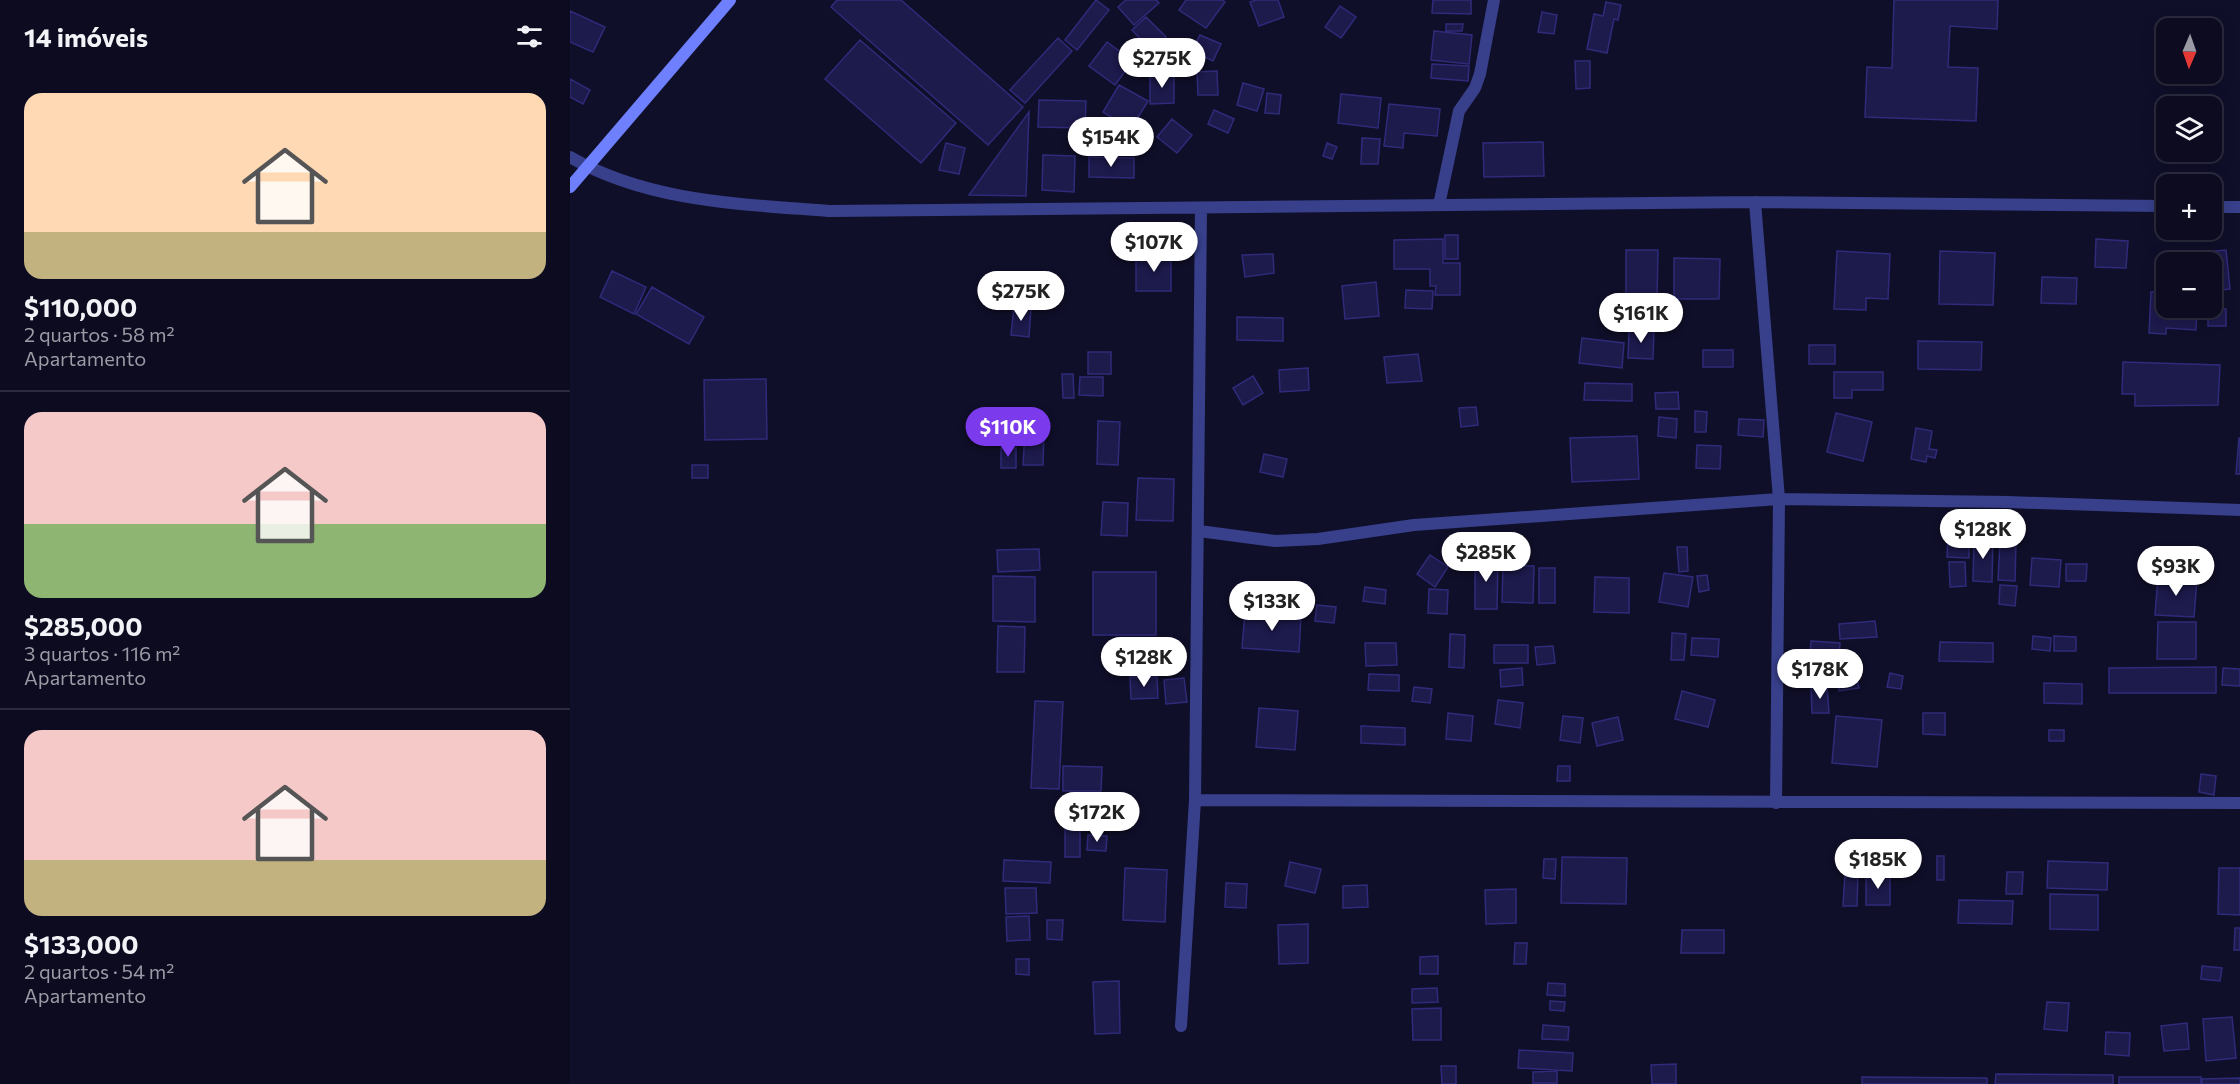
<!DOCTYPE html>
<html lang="pt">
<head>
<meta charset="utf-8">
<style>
  :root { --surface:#0c0b20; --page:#1a192d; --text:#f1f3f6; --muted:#9a9ba5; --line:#2c2b3e; --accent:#7c3aed }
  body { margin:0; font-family:Commissioner,sans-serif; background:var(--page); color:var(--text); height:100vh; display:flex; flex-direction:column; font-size:22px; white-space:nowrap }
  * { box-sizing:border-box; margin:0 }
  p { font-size:20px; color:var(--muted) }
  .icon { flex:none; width:33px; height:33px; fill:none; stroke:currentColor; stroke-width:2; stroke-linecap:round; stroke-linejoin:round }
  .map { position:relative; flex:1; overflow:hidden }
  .details { display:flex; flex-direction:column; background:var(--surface); width:570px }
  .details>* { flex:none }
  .needle { width:39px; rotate:182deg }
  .controls { position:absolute; left:1586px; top:18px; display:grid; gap:12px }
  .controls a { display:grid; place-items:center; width:66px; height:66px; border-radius:12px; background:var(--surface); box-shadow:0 3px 15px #0003,0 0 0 2px var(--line); font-size:30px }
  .price { position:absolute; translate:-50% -51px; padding:0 14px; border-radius:21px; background:#fff; color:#222; font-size:20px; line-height:39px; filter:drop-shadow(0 2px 3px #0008) }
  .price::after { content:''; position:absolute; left:50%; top:36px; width:18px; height:14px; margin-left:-9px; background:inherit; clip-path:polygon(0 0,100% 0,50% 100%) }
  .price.active { background:var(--accent); color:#fff }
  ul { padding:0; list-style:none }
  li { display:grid; align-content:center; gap:12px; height:318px; padding:0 24px }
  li+li { border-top:2px solid var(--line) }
  li span { display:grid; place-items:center; height:186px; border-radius:18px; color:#555 }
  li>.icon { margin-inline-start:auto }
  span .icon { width:108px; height:108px; fill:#fffc; stroke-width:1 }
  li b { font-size:26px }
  h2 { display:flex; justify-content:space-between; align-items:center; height:72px; padding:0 24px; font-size:26px }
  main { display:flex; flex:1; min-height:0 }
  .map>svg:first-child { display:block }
</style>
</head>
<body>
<main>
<section class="details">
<h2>14 imóveis<svg class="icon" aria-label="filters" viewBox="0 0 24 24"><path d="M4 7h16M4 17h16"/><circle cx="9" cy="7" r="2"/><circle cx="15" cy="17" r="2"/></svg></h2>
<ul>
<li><span style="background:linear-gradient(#ffd9b3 75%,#c2b280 0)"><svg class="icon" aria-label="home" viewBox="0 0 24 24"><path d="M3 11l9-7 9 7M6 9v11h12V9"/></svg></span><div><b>$110,000</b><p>2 quartos · 58 m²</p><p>Apartamento</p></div></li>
<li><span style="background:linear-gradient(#f6c9c9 60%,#8fb573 0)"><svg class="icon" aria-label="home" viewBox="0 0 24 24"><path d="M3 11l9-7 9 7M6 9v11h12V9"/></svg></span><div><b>$285,000</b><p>3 quartos · 116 m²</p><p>Apartamento</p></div></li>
<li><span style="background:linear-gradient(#f6c9c9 70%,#c2b280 0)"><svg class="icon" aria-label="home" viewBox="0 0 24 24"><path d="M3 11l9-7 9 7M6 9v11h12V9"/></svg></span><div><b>$133,000</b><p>2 quartos · 54 m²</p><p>Apartamento</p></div></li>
</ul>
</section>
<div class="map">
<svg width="1670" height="1084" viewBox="0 0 1670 1084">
  <rect width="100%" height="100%" fill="#100f2a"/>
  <!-- building -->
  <path fill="#1d1a4c" stroke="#2f2b7a" stroke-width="1.5" d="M 267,0 L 331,0 L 453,107 L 418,145 L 261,7 Z
    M 526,0 L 539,10 L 507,50 L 495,40 Z
    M 556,0 L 586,0 L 589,3 L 564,25 L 548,7 Z
    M 616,0 L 652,0 L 655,2 L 636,28 L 609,10 Z
    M 686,0 L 708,0 L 714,17 L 689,26 L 680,2 Z
    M 863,0 L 901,0 L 901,14 L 862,13 Z
    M 1324,0 L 1428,0 L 1427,29 L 1380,26 L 1378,67 L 1408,68 L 1406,121 L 1295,117 L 1297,67 L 1322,68 Z
    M 1036,2 L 1051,5 L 1048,20 L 1044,19 L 1037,53 L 1017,49 L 1024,14 L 1033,16 Z
    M 770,6 L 786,17 L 771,38 L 755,27 Z
    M 0,11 L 35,27 L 23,52 L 0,42 Z
    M 972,12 L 987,15 L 984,34 L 968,32 Z
    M 576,17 L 596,37 L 581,50 L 562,30 Z
    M 876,24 L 893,24 L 892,31 L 876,31 Z
    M 864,31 L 902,35 L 899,64 L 861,60 Z
    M 630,35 L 651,44 L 643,61 L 622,51 Z
    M 488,38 L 502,51 L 455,103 L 440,90 Z
    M 290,40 L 386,123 L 351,163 L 255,79 Z
    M 537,42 L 563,61 L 545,85 L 519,66 Z
    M 1005,61 L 1020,61 L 1020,88 L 1006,89 Z
    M 862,64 L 899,66 L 898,81 L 861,78 Z
    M 647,71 L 648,95 L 628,95 L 627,72 Z
    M 604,74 L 604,103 L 580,104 L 580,75 Z
    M 0,79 L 20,90 L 13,104 L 0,97 Z
    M 673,83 L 694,89 L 687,111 L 667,105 Z
    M 549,85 L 578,101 L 561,129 L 533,112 Z
    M 697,93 L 711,95 L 709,114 L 695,113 Z
    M 771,94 L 811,98 L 808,128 L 768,123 Z
    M 469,100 L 516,101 L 515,128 L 468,127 Z
    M 819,104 L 870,109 L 867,136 L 834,133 L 833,148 L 814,146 Z
    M 644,110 L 664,119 L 658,133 L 638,124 Z
    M 459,112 L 456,196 L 399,195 Z
    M 602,119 L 622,135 L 607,153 L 587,137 Z
    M 792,138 L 810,139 L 808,164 L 791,164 Z
    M 973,142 L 974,176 L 914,177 L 913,143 Z
    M 376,143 L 395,148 L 389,174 L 369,170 Z
    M 757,143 L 767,147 L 762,159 L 753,156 Z
    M 473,155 L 505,156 L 504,192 L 472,190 Z
    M 519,157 L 564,158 L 564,178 L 519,177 Z
    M 875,235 L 888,235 L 888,259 L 875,259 Z
    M 873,239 L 873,263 L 890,263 L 890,295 L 865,295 L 866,286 L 860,286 L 860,269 L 824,269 L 824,240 Z
    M 1526,239 L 1558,241 L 1556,268 L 1525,267 Z
    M 1056,250 L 1088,250 L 1087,300 L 1075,300 L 1074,310 L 1056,310 Z
    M 1656,250 L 1660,289 L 1641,291 L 1641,262 L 1637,262 L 1636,252 Z
    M 1267,251 L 1320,254 L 1318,299 L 1296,298 L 1296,310 L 1264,309 Z
    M 1370,251 L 1425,253 L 1423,305 L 1369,304 Z
    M 601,254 L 601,291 L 566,291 L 566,255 Z
    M 703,254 L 704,273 L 675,277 L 672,255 Z
    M 1104,258 L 1150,259 L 1149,299 L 1104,299 Z
    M 42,271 L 76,287 L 64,314 L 30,297 Z
    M 1472,277 L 1507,278 L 1506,304 L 1471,303 Z
    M 806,282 L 809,316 L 775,319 L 772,286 Z
    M 82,287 L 134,317 L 119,344 L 66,314 Z
    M 836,290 L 863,291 L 862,309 L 835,308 Z
    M 1581,292 L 1596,292 L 1596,308 L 1627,308 L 1626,330 L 1596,328 L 1596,334 L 1579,333 Z
    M 444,306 L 461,308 L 459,337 L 441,335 Z
    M 1638,309 L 1656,309 L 1656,326 L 1638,326 Z
    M 667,317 L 713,318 L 713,341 L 667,340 Z
    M 1059,329 L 1084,329 L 1083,359 L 1058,358 Z
    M 1012,338 L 1054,343 L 1052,368 L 1009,363 Z
    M 1348,341 L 1412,342 L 1411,370 L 1348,369 Z
    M 1239,345 L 1265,345 L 1265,364 L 1239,364 Z
    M 1133,350 L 1163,350 L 1163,367 L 1133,367 Z
    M 518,352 L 541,352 L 541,374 L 518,374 Z
    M 848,354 L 852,381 L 817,383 L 814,357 Z
    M 1553,362 L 1650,365 L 1648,405 L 1565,406 L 1565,394 L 1552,394 Z
    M 738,368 L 739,390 L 710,392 L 709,370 Z
    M 1264,372 L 1313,372 L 1313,390 L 1282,390 L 1282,398 L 1264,398 Z
    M 492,374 L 503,374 L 504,398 L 493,398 Z
    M 683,376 L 693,393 L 673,405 L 663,388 Z
    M 510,377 L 533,377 L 533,396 L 509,395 Z
    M 196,379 L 197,439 L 135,440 L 134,380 Z
    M 1015,383 L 1062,384 L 1062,401 L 1014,400 Z
    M 1108,392 L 1109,409 L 1086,409 L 1085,393 Z
    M 906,407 L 908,425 L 891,427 L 889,408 Z
    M 1125,411 L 1137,412 L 1136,432 L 1125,432 Z
    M 1266,413 L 1302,422 L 1293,461 L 1257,452 Z
    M 1089,417 L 1107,419 L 1106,438 L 1088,436 Z
    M 1169,419 L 1194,420 L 1193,437 L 1168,435 Z
    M 528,421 L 550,422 L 548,465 L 527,464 Z
    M 1346,428 L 1362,431 L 1359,449 L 1367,450 L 1365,458 L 1357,456 L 1356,462 L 1341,459 Z
    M 455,432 L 474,433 L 473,465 L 453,465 Z
    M 1067,436 L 1069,479 L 1002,482 L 1000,438 Z
    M 1669,438 L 1670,438 L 1670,474 L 1666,474 Z
    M 1127,445 L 1151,446 L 1150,469 L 1126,468 Z
    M 431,448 L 446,448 L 446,468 L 431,468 Z
    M 694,454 L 717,459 L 713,477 L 690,472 Z
    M 122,465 L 138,465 L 138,478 L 122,478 Z
    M 568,478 L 604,479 L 603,521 L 566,520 Z
    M 533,502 L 558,503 L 557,536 L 531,535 Z
    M 1435,523 L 1448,523 L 1447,536 L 1435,536 Z
    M 1378,535 L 1399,536 L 1399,558 L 1377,557 Z
    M 1404,539 L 1423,540 L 1422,582 L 1403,581 Z
    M 1430,542 L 1446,542 L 1445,581 L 1428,580 Z
    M 1107,547 L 1117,547 L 1118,571 L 1109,572 Z
    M 469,549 L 470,570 L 428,572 L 427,550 Z
    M 860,555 L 878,567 L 865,587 L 847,574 Z
    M 905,558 L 928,558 L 927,609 L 905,609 Z
    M 1462,558 L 1491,560 L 1489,587 L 1460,585 Z
    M 1379,562 L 1395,562 L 1396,586 L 1380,587 Z
    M 1496,564 L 1517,564 L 1516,581 L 1496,581 Z
    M 933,565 L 964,566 L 963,603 L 932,602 Z
    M 969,568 L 985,568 L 985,603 L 969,603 Z
    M 523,572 L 586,572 L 586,635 L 523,635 Z
    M 1094,573 L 1123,577 L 1118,607 L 1089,602 Z
    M 1137,575 L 1139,590 L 1129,592 L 1127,576 Z
    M 423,576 L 465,577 L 465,622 L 423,621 Z
    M 1588,576 L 1627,579 L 1624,617 L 1585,615 Z
    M 1025,577 L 1059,578 L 1059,613 L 1024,612 Z
    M 1430,585 L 1447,586 L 1445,606 L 1429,604 Z
    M 795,587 L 816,590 L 815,604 L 793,601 Z
    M 859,589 L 878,590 L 877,614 L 858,613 Z
    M 747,605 L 766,607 L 764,623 L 745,621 Z
    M 675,611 L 731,615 L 729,652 L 672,648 Z
    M 1305,621 L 1307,637 L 1270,639 L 1269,624 Z
    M 1588,622 L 1626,622 L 1626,659 L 1587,659 Z
    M 428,626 L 455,627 L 454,672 L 427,672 Z
    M 1102,633 L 1116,634 L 1114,660 L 1101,660 Z
    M 880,634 L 895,635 L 894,668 L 879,667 Z
    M 1463,636 L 1481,638 L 1480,651 L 1462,649 Z
    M 1484,636 L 1506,637 L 1506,651 L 1484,651 Z
    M 1122,638 L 1149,639 L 1148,657 L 1121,655 Z
    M 1241,641 L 1270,643 L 1269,658 L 1240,657 Z
    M 1370,642 L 1423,643 L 1423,662 L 1369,661 Z
    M 795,643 L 826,643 L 827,665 L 796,666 Z
    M 924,645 L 958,645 L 958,663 L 924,663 Z
    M 983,646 L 985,663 L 967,665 L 965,647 Z
    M 1646,667 L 1646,693 L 1539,693 L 1539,668 Z
    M 952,668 L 953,685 L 931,687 L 930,670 Z
    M 1653,668 L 1670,669 L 1670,686 L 1652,685 Z
    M 1320,673 L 1333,676 L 1331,689 L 1317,687 Z
    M 799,674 L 829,675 L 829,691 L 798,690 Z
    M 1286,674 L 1289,688 L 1269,691 L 1266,676 Z
    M 560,677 L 587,677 L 588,698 L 561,699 Z
    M 614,678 L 617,702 L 596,704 L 594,680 Z
    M 1474,683 L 1512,684 L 1512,704 L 1474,703 Z
    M 1257,686 L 1259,713 L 1242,713 L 1241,687 Z
    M 844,687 L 862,689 L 860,703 L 842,701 Z
    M 1112,691 L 1145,700 L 1138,727 L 1105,719 Z
    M 928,700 L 953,703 L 950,728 L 925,724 Z
    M 465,701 L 493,702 L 489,789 L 461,788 Z
    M 689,708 L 728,711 L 725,750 L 686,747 Z
    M 878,713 L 903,716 L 901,741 L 876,739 Z
    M 1353,713 L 1375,713 L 1375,735 L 1353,734 Z
    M 993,716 L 1013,718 L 1010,743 L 990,740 Z
    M 1266,716 L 1312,720 L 1307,767 L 1262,763 Z
    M 1048,717 L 1053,740 L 1027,746 L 1022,723 Z
    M 791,726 L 835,728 L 835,745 L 791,743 Z
    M 1479,730 L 1494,730 L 1494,741 L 1479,741 Z
    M 493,766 L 532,767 L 531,791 L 493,791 Z
    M 988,766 L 1000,766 L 1000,781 L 987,781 Z
    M 1631,774 L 1646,776 L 1644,795 L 1629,792 Z
    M 495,823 L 510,823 L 510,857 L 495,857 Z
    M 518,835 L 537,836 L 536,851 L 517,850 Z
    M 1367,856 L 1374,856 L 1374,880 L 1367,880 Z
    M 992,857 L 1057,858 L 1056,904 L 991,903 Z
    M 974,859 L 986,859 L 985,879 L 973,878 Z
    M 434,860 L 481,862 L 480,883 L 433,881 Z
    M 1478,861 L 1538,863 L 1537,890 L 1477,888 Z
    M 720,862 L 751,869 L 745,893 L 715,886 Z
    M 555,868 L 597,870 L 595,922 L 553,920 Z
    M 1649,868 L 1670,868 L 1670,915 L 1648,914 Z
    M 1437,872 L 1453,872 L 1452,894 L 1436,894 Z
    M 1275,873 L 1288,873 L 1287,906 L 1273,906 Z
    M 1296,875 L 1320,875 L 1320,905 L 1296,905 Z
    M 656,883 L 677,884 L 676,908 L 655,907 Z
    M 797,885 L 798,907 L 773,908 L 773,886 Z
    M 435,888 L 466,888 L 467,913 L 436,914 Z
    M 946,889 L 946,923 L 916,924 L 915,890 Z
    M 1480,894 L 1528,895 L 1528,930 L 1480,929 Z
    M 1389,900 L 1443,901 L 1442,924 L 1388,923 Z
    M 459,916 L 460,940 L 437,941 L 436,917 Z
    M 477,920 L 493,920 L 492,940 L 477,939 Z
    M 738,924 L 738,963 L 709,964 L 708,925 Z
    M 1665,928 L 1670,928 L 1670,950 L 1664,950 Z
    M 1112,930 L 1154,930 L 1154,953 L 1111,953 Z
    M 945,943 L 957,943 L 956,964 L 944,964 Z
    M 868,956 L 868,974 L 850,974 L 850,957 Z
    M 446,959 L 459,959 L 459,975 L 446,974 Z
    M 1632,966 L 1652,968 L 1650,981 L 1631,979 Z
    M 549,981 L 550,1033 L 525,1034 L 523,982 Z
    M 978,983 L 995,984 L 995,996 L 977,995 Z
    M 867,988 L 868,1002 L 842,1003 L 842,989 Z
    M 980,1001 L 995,1002 L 994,1011 L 980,1010 Z
    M 1477,1002 L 1499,1003 L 1497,1031 L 1474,1029 Z
    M 871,1008 L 871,1040 L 843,1040 L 842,1009 Z
    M 1662,1017 L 1666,1058 L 1636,1061 L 1633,1019 Z
    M 1617,1023 L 1619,1049 L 1594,1051 L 1591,1026 Z
    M 973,1025 L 999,1027 L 998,1040 L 972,1039 Z
    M 1536,1032 L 1560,1033 L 1559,1056 L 1535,1054 Z
    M 949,1050 L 1003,1053 L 1002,1071 L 948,1068 Z
    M 1106,1064 L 1106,1084 L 1082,1084 L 1081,1065 Z
    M 871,1066 L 886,1066 L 886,1084 L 872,1084 Z
    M 987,1071 L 987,1083 L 963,1083 L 963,1072 Z
    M 1426,1074 L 1543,1075 L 1543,1084 L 1425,1084 Z
    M 1292,1077 L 1417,1078 L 1417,1084 L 1292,1084 Z
    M 1549,1077 L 1631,1077 L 1631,1084 L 1549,1084 Z
    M 1670,1078 L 1670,1084 L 1632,1084 L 1632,1079 Z"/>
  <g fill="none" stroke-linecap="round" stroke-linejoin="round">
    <!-- street -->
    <path stroke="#38408c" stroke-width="12" d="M 0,157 C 78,202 171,204 259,211 L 1185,202 L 1596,206
      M 1185,202 L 1209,499 L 1206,803
      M 869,205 L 889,111 L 905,88 L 910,74 L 924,0
      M 1641,207 L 1670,207
      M 629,531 L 705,541 L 748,539 L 844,525 L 1209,499 L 1438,502 L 1670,510
      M 625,800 L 1670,803
      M 611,1026 L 625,800 L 631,208"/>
    <!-- secondary -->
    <path stroke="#6f80ff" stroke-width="12" d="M 0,187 L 160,0"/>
  </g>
</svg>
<div class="controls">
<a><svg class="needle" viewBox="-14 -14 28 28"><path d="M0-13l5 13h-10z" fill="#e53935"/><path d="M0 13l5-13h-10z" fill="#9a9ba5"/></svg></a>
<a><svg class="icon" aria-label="layers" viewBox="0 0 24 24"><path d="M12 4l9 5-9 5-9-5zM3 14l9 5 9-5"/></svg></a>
<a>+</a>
<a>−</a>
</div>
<b class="price" style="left:592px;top:89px">$275K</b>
<b class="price" style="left:541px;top:168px">$154K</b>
<b class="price" style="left:584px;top:273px">$107K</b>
<b class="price" style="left:451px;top:322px">$275K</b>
<b class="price" style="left:1071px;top:344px">$161K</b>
<b class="price active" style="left:438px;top:458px">$110K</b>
<b class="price" style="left:1413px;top:560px">$128K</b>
<b class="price" style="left:916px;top:583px">$285K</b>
<b class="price" style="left:1606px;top:597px">$93K</b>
<b class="price" style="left:702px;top:632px">$133K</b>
<b class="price" style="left:574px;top:688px">$128K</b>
<b class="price" style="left:1250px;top:700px">$178K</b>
<b class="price" style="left:527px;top:843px">$172K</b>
<b class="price" style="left:1308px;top:890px">$185K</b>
</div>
</main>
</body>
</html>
